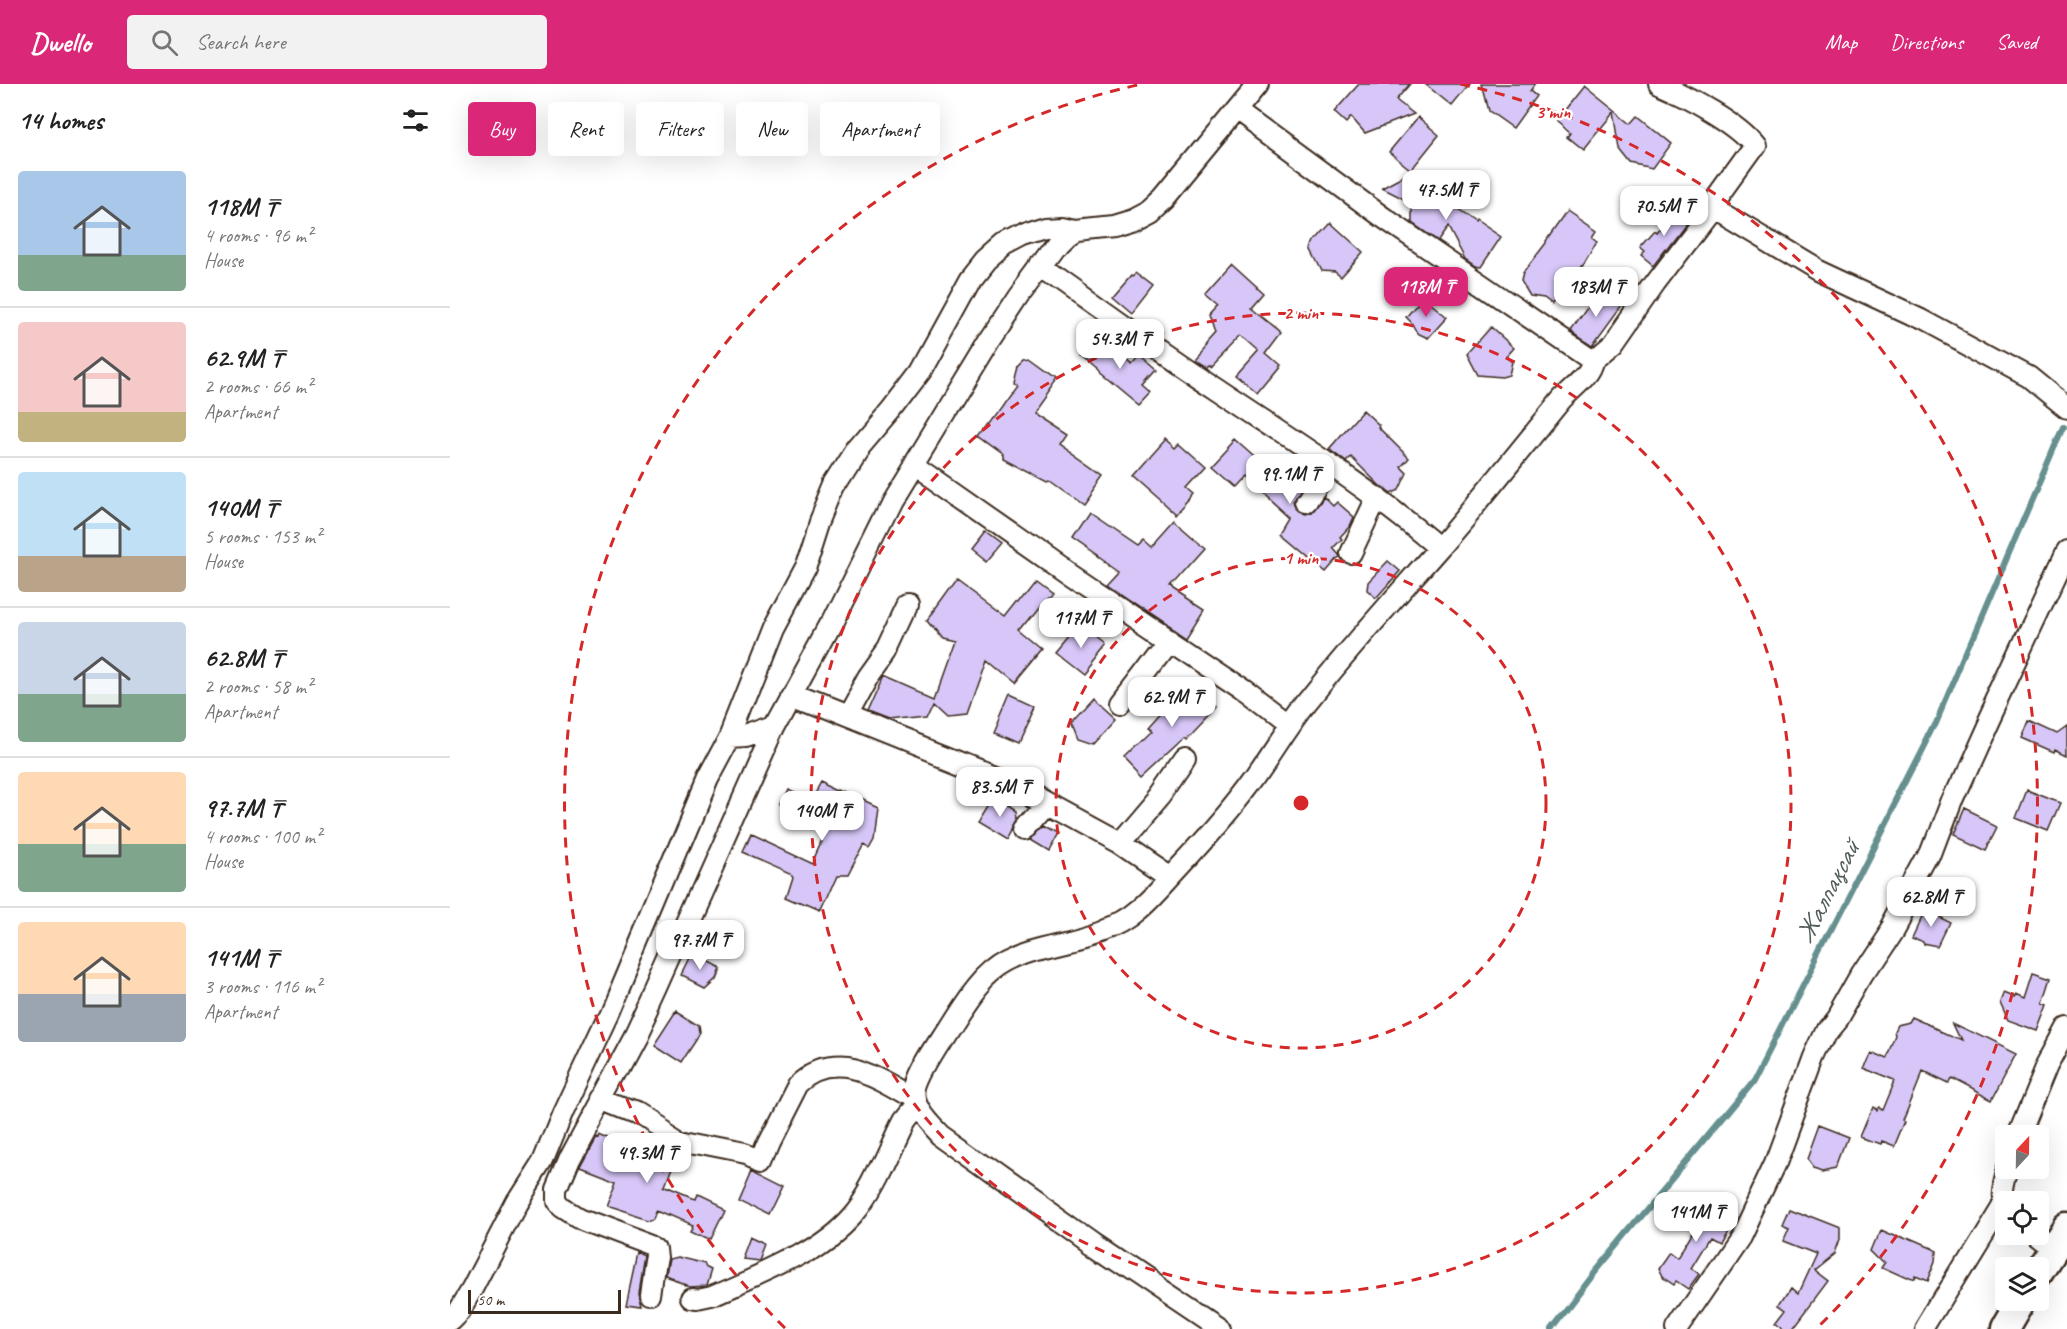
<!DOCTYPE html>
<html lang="en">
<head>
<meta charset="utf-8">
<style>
  :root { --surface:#fff; --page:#f2f2f2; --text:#222; --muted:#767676; --line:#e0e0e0; --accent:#db2777 }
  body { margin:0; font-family:Caveat,sans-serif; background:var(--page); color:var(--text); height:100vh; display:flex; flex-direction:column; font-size:22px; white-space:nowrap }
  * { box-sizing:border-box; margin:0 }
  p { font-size:20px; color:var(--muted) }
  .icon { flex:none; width:33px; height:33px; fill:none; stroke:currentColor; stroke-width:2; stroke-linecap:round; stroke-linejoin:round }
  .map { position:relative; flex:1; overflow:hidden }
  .side { display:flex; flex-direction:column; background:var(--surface); width:450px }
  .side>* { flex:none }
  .top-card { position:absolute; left:18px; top:18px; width:570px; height:54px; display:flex; gap:12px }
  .needle { width:39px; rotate:22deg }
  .tools { position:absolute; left:1545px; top:1041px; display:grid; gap:12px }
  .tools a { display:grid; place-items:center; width:54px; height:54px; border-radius:6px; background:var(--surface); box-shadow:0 6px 24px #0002; font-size:30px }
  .scale { position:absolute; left:18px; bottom:15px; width:153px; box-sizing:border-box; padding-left:6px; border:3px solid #3b2a1e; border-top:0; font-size:16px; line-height:21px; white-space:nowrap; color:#3b2a1e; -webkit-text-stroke:4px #fff; paint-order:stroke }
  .price { position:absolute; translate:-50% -51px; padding:0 14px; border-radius:12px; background:#fff; color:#222; font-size:20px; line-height:39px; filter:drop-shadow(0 2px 3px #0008) }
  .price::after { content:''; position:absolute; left:50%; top:36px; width:18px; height:14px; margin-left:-9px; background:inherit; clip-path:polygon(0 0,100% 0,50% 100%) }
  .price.selected { background:var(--accent); color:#fff }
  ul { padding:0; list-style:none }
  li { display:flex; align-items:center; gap:18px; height:150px; padding:0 18px }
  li+li { border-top:2px solid var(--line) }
  li span { display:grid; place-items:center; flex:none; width:168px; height:120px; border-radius:6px; color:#555 }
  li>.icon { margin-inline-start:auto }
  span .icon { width:72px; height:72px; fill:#fffc; stroke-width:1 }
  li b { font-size:26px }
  h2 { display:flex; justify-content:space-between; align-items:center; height:72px; padding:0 18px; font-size:26px }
  .chip { padding:0 21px; border-radius:6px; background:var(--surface); box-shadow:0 6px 24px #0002; font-size:21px; line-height:54px }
  .chip.selected { background:var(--accent); color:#fff }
  header { display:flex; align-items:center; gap:36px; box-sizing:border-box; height:84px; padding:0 30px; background:var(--accent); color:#fff }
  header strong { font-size:28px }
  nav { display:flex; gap:33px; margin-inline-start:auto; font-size:21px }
  .search { width:420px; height:54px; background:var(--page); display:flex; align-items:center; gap:15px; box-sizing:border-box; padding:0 21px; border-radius:6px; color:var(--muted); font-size:22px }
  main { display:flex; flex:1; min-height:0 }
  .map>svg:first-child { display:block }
</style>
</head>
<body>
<header>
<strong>Dwello</strong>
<div class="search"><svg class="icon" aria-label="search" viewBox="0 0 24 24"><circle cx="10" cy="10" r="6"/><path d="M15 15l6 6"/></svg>Search here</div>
<nav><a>Map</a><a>Directions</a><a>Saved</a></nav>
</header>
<main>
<section class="side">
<h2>14 homes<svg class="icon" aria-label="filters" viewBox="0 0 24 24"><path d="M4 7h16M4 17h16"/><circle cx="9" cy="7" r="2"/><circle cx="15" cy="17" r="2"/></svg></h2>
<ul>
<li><span style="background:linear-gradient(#a9c7e8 70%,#7fa58c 0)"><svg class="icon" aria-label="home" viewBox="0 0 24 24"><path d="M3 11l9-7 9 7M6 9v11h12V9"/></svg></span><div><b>118M ₸</b><p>4 rooms · 96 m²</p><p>House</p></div></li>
<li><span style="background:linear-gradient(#f6c9c9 75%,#c2b280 0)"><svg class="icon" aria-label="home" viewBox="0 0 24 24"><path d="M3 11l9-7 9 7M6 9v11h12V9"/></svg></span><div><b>62.9M ₸</b><p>2 rooms · 66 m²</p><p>Apartment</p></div></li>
<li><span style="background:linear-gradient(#bfe0f5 70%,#b9a48a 0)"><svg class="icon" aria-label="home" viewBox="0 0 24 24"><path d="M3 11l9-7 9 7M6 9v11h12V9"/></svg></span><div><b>140M ₸</b><p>5 rooms · 153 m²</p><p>House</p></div></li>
<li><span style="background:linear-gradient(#c9d6e8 60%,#7fa58c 0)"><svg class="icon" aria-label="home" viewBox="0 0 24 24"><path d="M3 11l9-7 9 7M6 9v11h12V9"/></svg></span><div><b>62.8M ₸</b><p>2 rooms · 58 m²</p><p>Apartment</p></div></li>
<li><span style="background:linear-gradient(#ffd9b3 60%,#7fa58c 0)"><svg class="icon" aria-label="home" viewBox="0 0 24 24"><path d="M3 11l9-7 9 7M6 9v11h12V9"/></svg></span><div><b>97.7M ₸</b><p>4 rooms · 100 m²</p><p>House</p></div></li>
<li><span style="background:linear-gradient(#ffd9b3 60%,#9aa5b1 0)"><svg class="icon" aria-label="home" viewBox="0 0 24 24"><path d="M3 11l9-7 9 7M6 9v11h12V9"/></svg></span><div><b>141M ₸</b><p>3 rooms · 116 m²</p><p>Apartment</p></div></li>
</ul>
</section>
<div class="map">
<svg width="1617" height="1245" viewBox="0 0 1617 1245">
  <rect width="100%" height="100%" fill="#fff"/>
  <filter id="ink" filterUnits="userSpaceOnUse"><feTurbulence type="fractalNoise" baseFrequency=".0167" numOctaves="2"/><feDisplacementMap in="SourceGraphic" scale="12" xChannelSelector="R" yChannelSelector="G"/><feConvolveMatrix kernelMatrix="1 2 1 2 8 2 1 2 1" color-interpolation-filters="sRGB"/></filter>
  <g filter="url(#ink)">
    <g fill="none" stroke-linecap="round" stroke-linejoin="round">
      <!-- stream -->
      <path stroke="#66908f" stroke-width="6" d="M 1102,1245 L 1143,1191 L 1305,995 L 1485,642 L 1613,343"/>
    </g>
    <!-- building -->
    <path fill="#d7c7f8" stroke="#3b2a1e" stroke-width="1.5" d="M 909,0 L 960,0 L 946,16 L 964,30 L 915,49 L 901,33 L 896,39 L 884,28 Z
      M 975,0 L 1020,0 L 1002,22 Z
      M 1032,0 L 1085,0 L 1080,7 L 1086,12 L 1063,44 L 1039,27 Z
      M 1134,2 L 1181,40 L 1188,32 L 1221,59 L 1202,85 L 1182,80 L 1170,65 L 1164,28 L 1133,66 L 1117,53 L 1120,49 L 1106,37 Z
      M 968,33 L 989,51 L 961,86 L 939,68 Z
      M 956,91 L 1025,138 L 1026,136 L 1051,153 L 1031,183 L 1025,182 L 1015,175 L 998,143 L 988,157 L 962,139 L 962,119 L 932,104 Z
      M 1227,123 L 1240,134 L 1203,182 L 1191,172 L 1195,168 L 1190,164 L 1205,147 L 1207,149 Z
      M 1117,127 L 1146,147 L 1142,153 L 1147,157 L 1134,179 L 1102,220 L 1094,214 L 1080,212 L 1071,197 L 1073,189 L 1096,159 L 1096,157 Z
      M 881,139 L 913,168 L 891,193 L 885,188 L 872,187 L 861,166 L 863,159 Z
      M 781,181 L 814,211 L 802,225 L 832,249 L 816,270 L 830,282 L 807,310 L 786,293 L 809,267 L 791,251 L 760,283 L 757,281 L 755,283 L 742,275 L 764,250 L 758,232 L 768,221 L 755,210 Z
      M 686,188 L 704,202 L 683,229 L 663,212 L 682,190 L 684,191 Z
      M 1150,205 L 1172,221 L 1142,262 L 1121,247 Z
      M 973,213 L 997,233 L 978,254 L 967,249 L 961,238 L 956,233 Z
      M 1041,243 L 1064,264 L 1056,273 L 1062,278 L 1059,291 L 1052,293 L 1028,291 L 1017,270 Z
      M 648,252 L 683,281 L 690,273 L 706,287 L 693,302 L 701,309 L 689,322 L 630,273 Z
      M 581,274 L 607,293 L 582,328 L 616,350 L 609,360 L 654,392 L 634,420 L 600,396 L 598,397 L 554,374 L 554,371 L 528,352 L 567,299 L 564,297 L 568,282 L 575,275 Z
      M 913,326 L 929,341 L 928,343 L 959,374 L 951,383 L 957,389 L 949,406 L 941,410 L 930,402 L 901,373 L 896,378 L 879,365 Z
      M 715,355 L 725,364 L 729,360 L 755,383 L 736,404 L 743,410 L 725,430 L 682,392 Z
      M 785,356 L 828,394 L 840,381 L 856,396 L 844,417 L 846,424 L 850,428 L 856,430 L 862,428 L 874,413 L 883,422 L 887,418 L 904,433 L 900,442 L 890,453 L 892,455 L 883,464 L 890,472 L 876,488 L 833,452 L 842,437 L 793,392 L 783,403 L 760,383 Z
      M 639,429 L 686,461 L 692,455 L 700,462 L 723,436 L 755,464 L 720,503 L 754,525 L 736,554 L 656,500 L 668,487 L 622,455 Z
      M 535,448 L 551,460 L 536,478 L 521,466 Z
      M 938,477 L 950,487 L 926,514 L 917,506 L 918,498 Z
      M 585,495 L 601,507 L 570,546 L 594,566 L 566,600 L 536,575 L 517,629 L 498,631 L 484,618 L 477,633 L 438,637 L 417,629 L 434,591 L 484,613 L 504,557 L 491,554 L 477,537 L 506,497 L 555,533 Z
      M 630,540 L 656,561 L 633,590 L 606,569 Z
      M 739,598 L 768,623 L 736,657 L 734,655 L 693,693 L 675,674 L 703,647 L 698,644 Z
      M 560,611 L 584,622 L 567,659 L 544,649 Z
      M 643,613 L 666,634 L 643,659 L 628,654 L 622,639 L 623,635 Z
      M 1579,637 L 1607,650 L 1617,643 L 1617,671 L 1605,665 L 1604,668 L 1572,654 Z
      M 372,699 L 391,708 L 392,706 L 428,723 L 424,753 L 419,762 L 413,759 L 396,792 L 385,792 L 369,828 L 337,814 L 344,792 L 343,790 L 293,768 L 301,751 L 363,780 L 379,744 L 328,720 L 335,705 L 362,717 Z
      M 1577,706 L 1610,719 L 1598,747 L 1566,734 Z
      M 544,712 L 569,728 L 570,734 L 558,756 L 528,738 Z
      M 1514,725 L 1547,741 L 1535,765 L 1503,750 Z
      M 596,741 L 610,749 L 600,767 L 582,756 Z
      M 1473,825 L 1501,839 L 1490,862 L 1475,859 L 1474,856 L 1461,851 Z
      M 243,870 L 269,883 L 265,893 L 254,903 L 232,892 Z
      M 1583,888 L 1601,894 L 1593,919 L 1598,921 L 1588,947 L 1558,936 L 1550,918 L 1554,908 L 1564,912 L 1566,909 L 1575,913 Z
      M 225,927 L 249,942 L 250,950 L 231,979 L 203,961 Z
      M 1464,935 L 1511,956 L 1503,939 L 1566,970 L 1541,1017 L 1499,995 L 1497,999 L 1472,987 L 1453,1034 L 1455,1035 L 1444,1062 L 1431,1057 L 1430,1060 L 1411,1053 L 1423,1024 L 1428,1027 L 1429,1024 L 1433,1026 L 1445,997 L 1413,984 L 1420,966 L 1438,973 L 1446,953 L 1445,949 L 1448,943 L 1461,940 Z
      M 1368,1042 L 1399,1054 L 1388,1083 L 1372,1086 L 1362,1083 L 1356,1075 Z
      M 149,1051 L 184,1066 L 188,1056 L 224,1070 L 219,1083 L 221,1084 L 213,1105 L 244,1118 L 246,1113 L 273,1126 L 259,1155 L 240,1146 L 243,1141 L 209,1126 L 206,1134 L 199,1136 L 156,1122 L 166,1096 L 130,1082 L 146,1053 L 148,1054 Z
      M 301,1085 L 335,1102 L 321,1131 L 288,1115 Z
      M 1251,1115 L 1284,1134 L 1269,1158 L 1260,1153 L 1241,1184 L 1249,1190 L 1238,1205 L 1226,1197 L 1224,1200 L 1212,1192 L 1208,1184 L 1219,1168 L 1227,1174 L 1245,1144 L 1236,1139 Z
      M 1339,1124 L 1390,1144 L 1390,1155 L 1385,1169 L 1364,1186 L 1378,1197 L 1342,1245 L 1332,1245 L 1333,1242 L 1327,1238 L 1337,1225 L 1330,1220 L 1341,1203 L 1348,1209 L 1366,1170 L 1333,1157 L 1339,1143 L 1332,1140 Z
      M 1432,1146 L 1485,1169 L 1484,1180 L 1476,1200 L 1465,1195 L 1464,1198 L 1433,1184 L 1437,1178 L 1424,1165 Z
      M 302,1154 L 317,1161 L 311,1177 L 294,1175 Z
      M 187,1169 L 195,1173 L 189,1209 L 192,1222 L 176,1220 Z
      M 227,1173 L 256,1180 L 256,1182 L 262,1185 L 257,1201 L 240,1202 L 216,1194 L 219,1175 Z"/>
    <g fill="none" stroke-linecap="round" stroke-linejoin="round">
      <defs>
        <path id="street" d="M 787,26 L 934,134 L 1143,277
          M 1263,124 L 1368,187 L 1471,235 L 1579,293 L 1617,324
          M 590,182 C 648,223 706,266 766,305 C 842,356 920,404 989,464
          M 464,381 L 621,491 L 792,606 L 839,642
          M 856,418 L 868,400 L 878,379
          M 901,469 L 927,413
          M 341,611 L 558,698 L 670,759 L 720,793
          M 671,619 L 719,556
          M 396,633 L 418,593 L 438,565 L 458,522
          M 280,653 L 296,652 L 325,642
          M 576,746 L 598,720
          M 670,759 L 711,711 L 735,676
          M 151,1015 L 186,1029 L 230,1057 L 295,1070 L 311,1076 L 319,1057 L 348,1000 C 385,964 428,995 464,1015
          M 1568,1052 L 1597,981 L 1617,944
          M 1556,1126 C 1548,1113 1553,1098 1557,1084
          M 1585,1150 L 1603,1164
          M 201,1211 L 207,1173 L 206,1163 L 129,1134 L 113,1124 L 107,1117 L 107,1106 L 120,1075 L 186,952 L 207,907 L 325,642 L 381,539 L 441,418 L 539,257 L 568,213 L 607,160 L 616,151 L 626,146
          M 243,1214 L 248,1215 L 262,1212 C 309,1191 367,1170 401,1131 C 424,1104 436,1068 452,1037 L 460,1027 L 470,1026
          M 0,1236 L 9,1227 L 21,1207 L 67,1118 L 93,1077 L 113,1028 L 159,930 L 257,696 L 280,653 L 323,544 L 355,484 L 370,437 L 385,401 L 408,365 L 442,325 L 471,287 L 521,196 L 536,177 L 554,161 L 573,151 L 595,144 L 612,143 L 626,146 L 663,142 L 683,136 L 700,127 L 713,115 L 808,0
          M 769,1245 L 644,1161 L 490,1051 C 478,1038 461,1023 465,1003 C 470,985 487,961 497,945 C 513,920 530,890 557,876 C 597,855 651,858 686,827 C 702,814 715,798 729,783 C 756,754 782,725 805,693 C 824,666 840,638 861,613 C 901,562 945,514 988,465 C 1031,416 1071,365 1112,315 C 1123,304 1141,291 1143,277 L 1164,259 L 1205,200 L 1263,124 L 1269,112 L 1305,62 C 1287,38 1237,12 1209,0
          M 1227,1245 L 1290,1153 L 1325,1079 L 1364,973 L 1377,945 L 1386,934 L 1411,890 L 1442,843 L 1480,773 L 1502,715 L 1538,635 L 1617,467
          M 1475,1245 L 1552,1119"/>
        <path id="secondary" d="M 1588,1188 L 1617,1143
          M 1554,1245 L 1571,1216"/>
      </defs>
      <!-- street casing -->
      <use href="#street" stroke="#3b2a1e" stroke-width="24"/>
      <!-- secondary casing -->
      <use href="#secondary" stroke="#3b2a1e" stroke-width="33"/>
      <!-- street -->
      <use href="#street" stroke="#fff" stroke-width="20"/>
      <!-- secondary -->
      <use href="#secondary" stroke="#fff" stroke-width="28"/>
    </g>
  </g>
  <!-- distance rings -->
  <g fill="none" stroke="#d62828" stroke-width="3" stroke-dasharray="10 8">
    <circle cx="851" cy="719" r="245"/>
    <circle cx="851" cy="719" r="490"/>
    <path d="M335 1244A736 736 0 0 1 692 0M1010 0A736 736 0 0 1 1367 1244"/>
  </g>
  <g text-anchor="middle" stroke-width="4.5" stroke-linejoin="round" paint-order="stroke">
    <!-- water labels -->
    <g font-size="27" font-style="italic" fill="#515d57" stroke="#fff">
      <text transform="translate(1377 808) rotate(-63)" y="9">Жалпақсай</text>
    </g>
  </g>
  <circle cx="851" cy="719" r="9" fill="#d62828" stroke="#fff" stroke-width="3"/>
  <g font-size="18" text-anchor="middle" font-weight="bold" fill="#d62828" stroke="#fff" stroke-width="4.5" stroke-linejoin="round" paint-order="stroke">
    <text x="1103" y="34">3 min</text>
    <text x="851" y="235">2 min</text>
    <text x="851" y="480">1 min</text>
  </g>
</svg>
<div class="tools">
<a><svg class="needle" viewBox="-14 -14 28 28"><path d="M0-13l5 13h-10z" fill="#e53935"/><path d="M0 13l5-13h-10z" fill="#767676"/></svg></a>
<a><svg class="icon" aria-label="locate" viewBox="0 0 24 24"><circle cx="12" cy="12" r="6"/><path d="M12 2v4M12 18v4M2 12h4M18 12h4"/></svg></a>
<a><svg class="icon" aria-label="layers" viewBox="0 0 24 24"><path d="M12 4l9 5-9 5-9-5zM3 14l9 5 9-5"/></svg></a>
</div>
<div class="scale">50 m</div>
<b class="price" style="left:996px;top:137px">47.5M ₸</b>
<b class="price" style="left:1214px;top:153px">70.5M ₸</b>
<b class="price selected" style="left:976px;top:234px">118M ₸</b>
<b class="price" style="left:1146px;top:234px">183M ₸</b>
<b class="price" style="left:670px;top:286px">54.3M ₸</b>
<b class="price" style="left:840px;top:421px">99.1M ₸</b>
<b class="price" style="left:631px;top:565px">117M ₸</b>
<b class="price" style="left:722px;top:644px">62.9M ₸</b>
<b class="price" style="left:550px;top:734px">83.5M ₸</b>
<b class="price" style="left:372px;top:758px">140M ₸</b>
<b class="price" style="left:1481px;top:844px">62.8M ₸</b>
<b class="price" style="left:250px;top:887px">97.7M ₸</b>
<b class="price" style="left:197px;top:1100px">49.3M ₸</b>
<b class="price" style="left:1246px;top:1159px">141M ₸</b>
<div class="top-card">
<a class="chip selected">Buy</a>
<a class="chip">Rent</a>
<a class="chip">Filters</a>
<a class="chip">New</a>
<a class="chip">Apartment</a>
</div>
</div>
</main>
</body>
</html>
